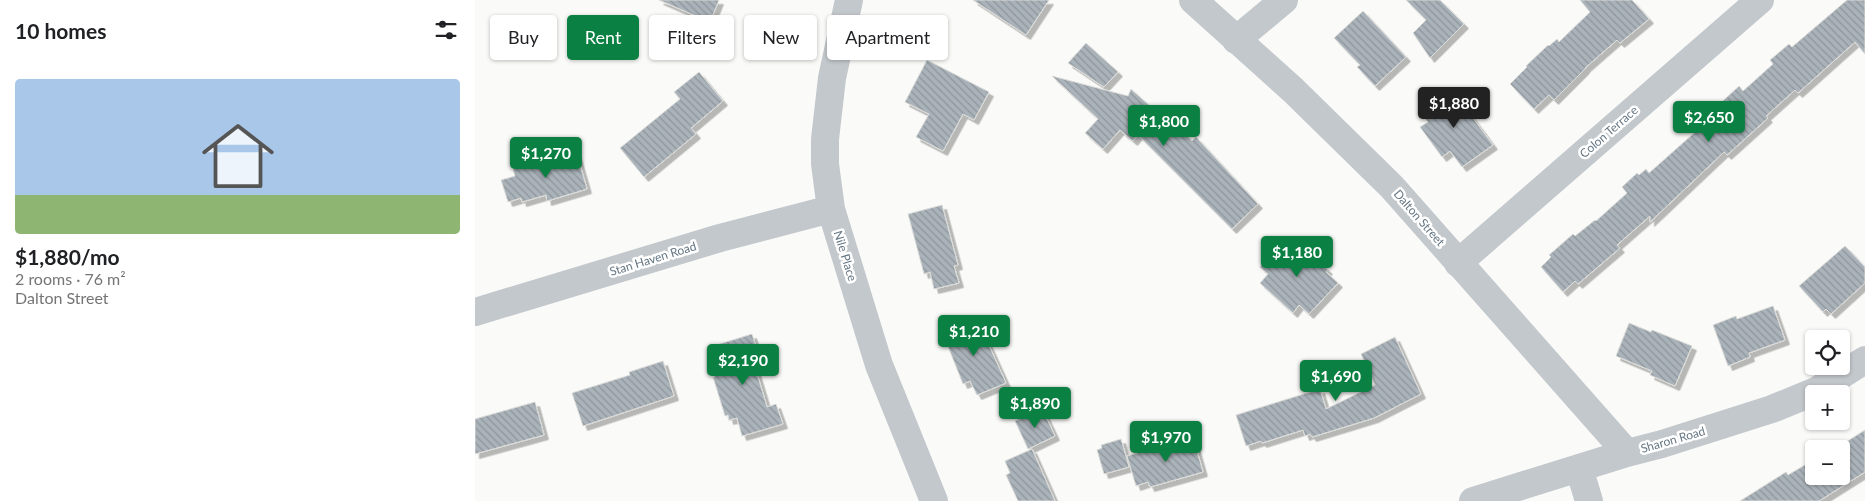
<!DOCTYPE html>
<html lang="en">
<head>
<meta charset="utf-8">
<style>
  :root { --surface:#fff; --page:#f2f2f2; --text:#202124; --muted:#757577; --line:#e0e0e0; --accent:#0b8043 }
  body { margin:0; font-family:Lato,sans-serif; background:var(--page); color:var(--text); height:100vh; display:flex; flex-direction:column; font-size:19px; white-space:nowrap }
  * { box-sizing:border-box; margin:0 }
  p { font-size:16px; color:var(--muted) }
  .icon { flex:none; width:28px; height:28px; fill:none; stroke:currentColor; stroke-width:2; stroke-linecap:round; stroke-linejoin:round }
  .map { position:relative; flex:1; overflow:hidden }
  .details { display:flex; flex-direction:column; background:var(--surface); width:475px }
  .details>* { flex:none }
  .banner { position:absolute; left:15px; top:15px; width:475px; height:45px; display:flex; gap:10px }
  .fabs { position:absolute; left:1330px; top:330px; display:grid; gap:10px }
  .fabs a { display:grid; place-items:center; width:45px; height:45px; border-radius:5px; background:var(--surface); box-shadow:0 1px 4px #0004; font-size:25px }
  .price { position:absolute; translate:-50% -42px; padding:0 11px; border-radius:5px; background:var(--accent); color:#fff; font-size:16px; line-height:32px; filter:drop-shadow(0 1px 2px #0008) }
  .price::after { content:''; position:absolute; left:50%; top:30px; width:15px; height:11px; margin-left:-8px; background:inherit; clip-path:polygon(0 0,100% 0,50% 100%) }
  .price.current { background:#222; color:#fff }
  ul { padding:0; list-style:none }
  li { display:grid; align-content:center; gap:10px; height:265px; padding:0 15px }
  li+li { border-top:1px solid var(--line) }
  li span { display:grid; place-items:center; height:155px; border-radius:5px; color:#555 }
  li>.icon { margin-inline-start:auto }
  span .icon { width:90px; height:90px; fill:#fffc; stroke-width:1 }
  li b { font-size:21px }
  h2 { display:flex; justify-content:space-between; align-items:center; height:60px; padding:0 15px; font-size:21px }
  .chip { padding:0 18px; border-radius:5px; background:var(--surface); box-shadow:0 1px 4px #0004; font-size:18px; line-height:45px }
  .chip.current { background:var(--accent); color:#fff }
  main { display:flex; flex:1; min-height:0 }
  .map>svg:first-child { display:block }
</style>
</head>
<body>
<main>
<section class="details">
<h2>10 homes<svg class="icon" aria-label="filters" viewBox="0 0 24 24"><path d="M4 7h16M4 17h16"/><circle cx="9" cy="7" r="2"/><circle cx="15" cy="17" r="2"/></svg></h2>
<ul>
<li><span style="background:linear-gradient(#a9c7e8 75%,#8fb573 0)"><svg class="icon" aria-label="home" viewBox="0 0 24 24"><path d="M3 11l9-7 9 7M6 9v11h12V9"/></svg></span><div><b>$1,880/mo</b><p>2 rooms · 76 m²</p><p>Dalton Street</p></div></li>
</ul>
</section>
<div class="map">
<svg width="1390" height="501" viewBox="0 0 1390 501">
  <defs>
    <pattern id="building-back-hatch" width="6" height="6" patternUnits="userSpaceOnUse" patternTransform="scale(1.25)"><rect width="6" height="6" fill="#aab3b9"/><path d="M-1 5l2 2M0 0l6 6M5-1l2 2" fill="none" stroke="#8e969c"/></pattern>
    <filter id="shadow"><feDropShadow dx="4.5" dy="4.5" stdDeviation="0" flood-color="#0004"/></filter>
  </defs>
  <rect width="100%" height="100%" fill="#fafaf8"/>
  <!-- building -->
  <path fill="url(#building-back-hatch)" stroke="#dcdcda" filter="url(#shadow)" d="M 184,0 L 244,0 L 235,22 Z
    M 498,0 L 574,0 L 551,35 Z
    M 931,0 L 965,0 L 989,24 L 955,58 L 938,33 L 951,20 Z
    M 1105,0 L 1157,0 L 1174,19 L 1145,43 L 1142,40 L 1110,68 L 1110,69 L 1079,100 L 1074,95 L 1059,109 L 1035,84 L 1052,67 L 1051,66 L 1073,45 L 1074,46 L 1082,39 L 1084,42 L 1115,12 Z
    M 1372,0 L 1390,0 L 1390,54 L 1380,42 L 1323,93 L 1320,90 L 1291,116 L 1293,118 L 1252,155 L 1249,152 L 1175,222 L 1175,216 L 1142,245 L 1145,248 L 1103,284 L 1100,281 L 1088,292 L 1066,267 L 1076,257 L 1074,255 L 1098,234 L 1100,236 L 1120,220 L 1121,221 L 1152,193 L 1147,187 L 1162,173 L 1164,175 L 1171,169 L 1174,173 L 1227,126 L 1224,123 L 1264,86 L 1268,91 L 1298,64 L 1295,60 L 1314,44 L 1317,47 Z
    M 888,11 L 931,57 L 900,86 L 882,67 L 885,65 L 859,38 Z
    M 611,43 L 643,72 L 629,87 L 593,63 Z
    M 452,60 L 514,92 L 499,120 L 488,114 L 468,151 L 441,137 L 454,114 L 430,102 Z
    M 224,72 L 248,101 L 216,128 L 221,134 L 169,177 L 145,148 L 205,99 L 199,92 Z
    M 577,76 L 653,96 L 656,89 L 704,132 L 706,130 L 717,141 L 721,137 L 783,204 L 757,229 L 663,135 L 658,141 L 645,130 L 628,149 L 610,133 L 623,119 Z
    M 975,87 L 1018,145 L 987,167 L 975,151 L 967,157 L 945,127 L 953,122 L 944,111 Z
    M 101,151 L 112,189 L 72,201 L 71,195 L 47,202 L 46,198 L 33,202 L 26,180 L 40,176 L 38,169 Z
    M 467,205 L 483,265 L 479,266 L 484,283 L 459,289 L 455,272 L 449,274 L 433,214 Z
    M 812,238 L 827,252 L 829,249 L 853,270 L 851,272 L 863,283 L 834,314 L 824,305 L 818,313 L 785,283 L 793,274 L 785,267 Z
    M 1370,246 L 1390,267 L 1390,283 L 1356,314 L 1351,309 L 1348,312 L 1324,286 Z
    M 1298,306 L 1310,340 L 1274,353 L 1275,357 L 1253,366 L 1238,325 L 1261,316 L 1262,319 Z
    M 502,319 L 531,383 L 502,395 L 495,381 L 488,384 L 468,334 Z
    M 1154,323 L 1176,332 L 1177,330 L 1217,346 L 1200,386 L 1175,375 L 1177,371 L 1141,356 Z
    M 277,334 L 287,365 L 280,367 L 292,407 L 301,404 L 308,424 L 267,436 L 262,418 L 254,420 L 253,415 L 250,416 L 238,377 L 240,377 L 239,373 L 245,371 L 238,346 Z
    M 920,337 L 946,394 L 899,418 L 837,437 L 835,434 L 830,436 L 828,430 L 787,443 L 786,441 L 771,446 L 761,415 L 845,389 L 851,409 L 900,385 L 886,354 Z
    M 188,361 L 199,396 L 108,426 L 97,393 L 155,375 L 154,372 Z
    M 60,402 L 69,435 L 0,454 L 0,419 Z
    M 567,408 L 580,436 L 553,449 L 540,421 Z
    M 1390,430 L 1390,472 L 1344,501 L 1265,501 L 1311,472 L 1313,475 L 1335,462 L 1336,464 L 1339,462 L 1339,476 L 1366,476 L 1366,449 L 1360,449 Z
    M 718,437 L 728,472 L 675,487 L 673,482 L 661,486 L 652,456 Z
    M 646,439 L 654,467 L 629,474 L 622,450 L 627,448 L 626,445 Z
    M 557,449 L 580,501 L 543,501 L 531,475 L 535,473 L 530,461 Z"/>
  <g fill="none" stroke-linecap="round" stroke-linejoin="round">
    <!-- street -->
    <path stroke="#c3c8cc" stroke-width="28" d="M 374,0 L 357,78 L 350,139 L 350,164 L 356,209 L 404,365 L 459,501
      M 718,0 L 818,90 L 917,187 L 1152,453
      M 761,40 L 809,0
      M 983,263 L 1285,0
      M 0,312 L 245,238 L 356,209
      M 1104,468 L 1114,501
      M 998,501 L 1152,453 L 1187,444 L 1297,409 L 1341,391 L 1390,360"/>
  </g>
  <g text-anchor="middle" stroke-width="5" stroke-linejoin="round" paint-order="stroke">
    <!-- street labels -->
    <g font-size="12" fill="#657683" stroke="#fff">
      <text transform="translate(1134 132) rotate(-41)" y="4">Colon Terrace</text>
      <text transform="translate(944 218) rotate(49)" y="4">Dalton Street</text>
      <text transform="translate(370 256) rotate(73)" y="4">Nile Place</text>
      <text transform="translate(178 259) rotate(-17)" y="4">Stan Haven Road</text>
      <text transform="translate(1198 440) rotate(-16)" y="4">Sharon Road</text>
    </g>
  </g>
</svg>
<div class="fabs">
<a><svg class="icon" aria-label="locate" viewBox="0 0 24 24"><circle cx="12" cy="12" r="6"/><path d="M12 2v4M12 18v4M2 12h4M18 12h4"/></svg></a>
<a>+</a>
<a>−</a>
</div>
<b class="price current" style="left:979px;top:129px">$1,880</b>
<b class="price" style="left:1234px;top:143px">$2,650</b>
<b class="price" style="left:689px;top:147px">$1,800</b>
<b class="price" style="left:71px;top:179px">$1,270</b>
<b class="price" style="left:822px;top:278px">$1,180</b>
<b class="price" style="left:499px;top:357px">$1,210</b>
<b class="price" style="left:268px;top:386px">$2,190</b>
<b class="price" style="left:861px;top:402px">$1,690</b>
<b class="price" style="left:560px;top:429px">$1,890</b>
<b class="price" style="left:691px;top:463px">$1,970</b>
<div class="banner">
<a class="chip">Buy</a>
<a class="chip current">Rent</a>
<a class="chip">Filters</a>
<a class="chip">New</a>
<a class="chip">Apartment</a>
</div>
</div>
</main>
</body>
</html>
